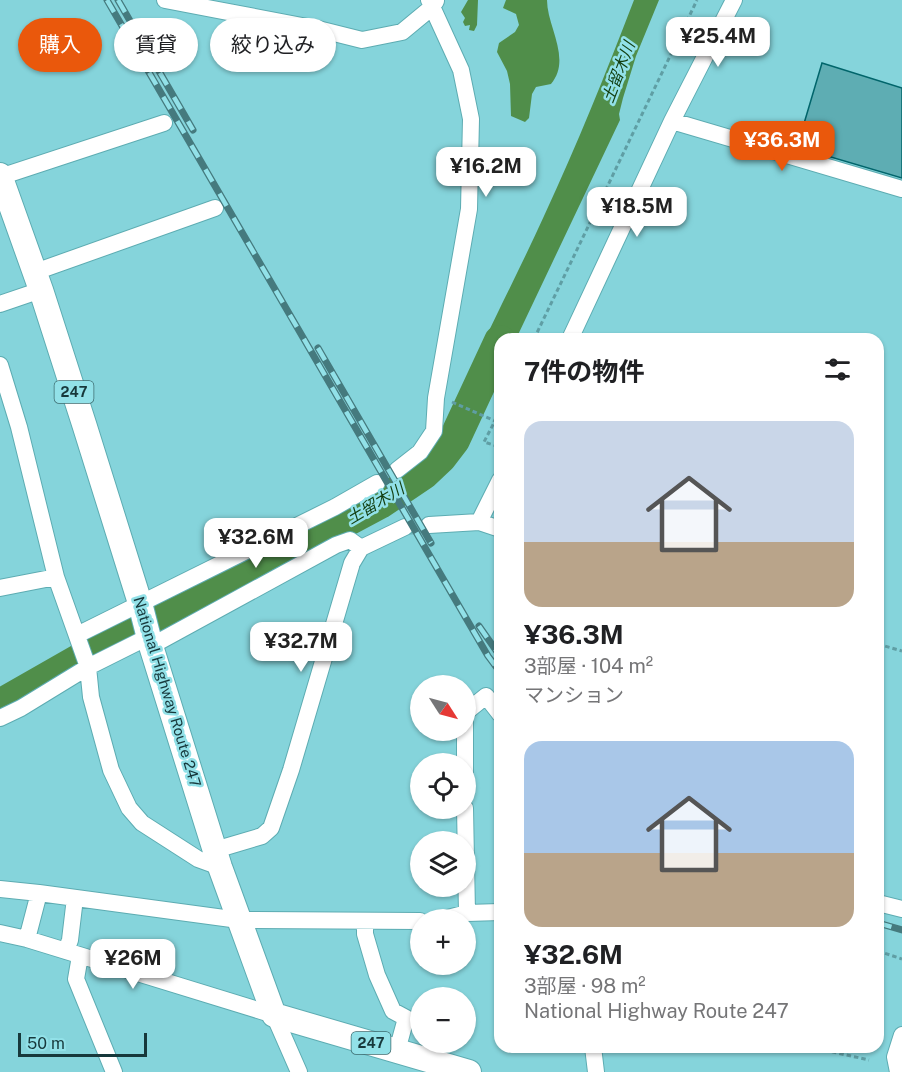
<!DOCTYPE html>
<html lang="ja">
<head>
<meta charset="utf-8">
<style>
  :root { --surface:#fff; --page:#f6f6f6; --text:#202124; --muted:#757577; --accent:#ea580c }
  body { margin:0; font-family:"Public Sans","Noto Sans JP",sans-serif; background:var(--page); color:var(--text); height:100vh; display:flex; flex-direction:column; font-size:22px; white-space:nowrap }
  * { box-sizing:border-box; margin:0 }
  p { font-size:20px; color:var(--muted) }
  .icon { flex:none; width:33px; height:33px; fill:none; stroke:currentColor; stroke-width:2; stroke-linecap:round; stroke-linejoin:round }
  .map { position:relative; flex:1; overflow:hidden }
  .drawer { position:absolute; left:494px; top:333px; width:390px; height:720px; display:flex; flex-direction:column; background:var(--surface); border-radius:18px; box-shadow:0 2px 4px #0004 }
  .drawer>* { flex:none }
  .top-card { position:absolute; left:18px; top:18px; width:386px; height:54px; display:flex; gap:12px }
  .needle { width:39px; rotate:126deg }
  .tools { position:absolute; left:410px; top:675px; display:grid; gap:12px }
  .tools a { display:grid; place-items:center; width:66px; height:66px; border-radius:50%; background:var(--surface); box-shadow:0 2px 4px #0004; font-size:30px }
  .scale { position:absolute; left:18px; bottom:15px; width:129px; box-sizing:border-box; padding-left:6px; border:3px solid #17383b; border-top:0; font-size:16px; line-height:21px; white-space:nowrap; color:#17383b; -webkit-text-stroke:4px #92e1e8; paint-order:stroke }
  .price { position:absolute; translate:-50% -51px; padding:0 14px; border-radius:12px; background:#fff; color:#222; font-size:20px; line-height:39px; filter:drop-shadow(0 2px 3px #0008) }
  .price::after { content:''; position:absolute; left:50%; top:36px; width:18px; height:14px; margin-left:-9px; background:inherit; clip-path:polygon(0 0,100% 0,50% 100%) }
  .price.current { background:var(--accent); color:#fff }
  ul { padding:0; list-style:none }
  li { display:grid; align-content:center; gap:12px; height:318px; padding:0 30px }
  li span { display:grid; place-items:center; height:186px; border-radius:18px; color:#555 }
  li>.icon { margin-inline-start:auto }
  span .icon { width:108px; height:108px; fill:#fffc; stroke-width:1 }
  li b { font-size:26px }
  h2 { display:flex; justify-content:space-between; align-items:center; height:72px; padding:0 30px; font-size:26px }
  .tag { padding:0 21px; border-radius:27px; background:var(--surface); box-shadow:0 2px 4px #0004; font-size:21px; line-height:54px }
  .tag.current { background:var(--accent); color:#fff }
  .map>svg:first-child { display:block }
</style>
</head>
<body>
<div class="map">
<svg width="902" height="1072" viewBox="0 0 902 1072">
  <rect width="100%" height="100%" fill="#85d4db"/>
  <!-- water -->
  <path fill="#508e4a" d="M 468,0 L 478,0 L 477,25 L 474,31 L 469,30 L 470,25 L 465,26 L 463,22 L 465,18 L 461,12 Z
    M 506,0 L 547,0 C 547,27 572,59 551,84 L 536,87 L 532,94 L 529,118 L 525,122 L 511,116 L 510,84 L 507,71 L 497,52 L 499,43 L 515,32 L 519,25 L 516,14 L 503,8 Z
    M 634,0 L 659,0 L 636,56 L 623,98 L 619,114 L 620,120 L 516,339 L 500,339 L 499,375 L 481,417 L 455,406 C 481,343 515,280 544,216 C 577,145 606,73 634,0 Z"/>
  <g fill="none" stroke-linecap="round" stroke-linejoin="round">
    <!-- river -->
    <path stroke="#508e4a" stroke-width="32" d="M 0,705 L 135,628 L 179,610 L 380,503 L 423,474 L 441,457 L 454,440 L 500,341"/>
  </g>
  <!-- building -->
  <path fill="#5eadb3" stroke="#01656b" stroke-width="1.5" d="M 822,63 L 902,88 L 902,178 L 797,147 Z"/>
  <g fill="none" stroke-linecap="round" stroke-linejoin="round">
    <!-- minor-tunnel -->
    <path stroke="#6fb5bb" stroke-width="16" stroke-dasharray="16 8" stroke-linecap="butt" d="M 405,527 L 429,525"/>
    <defs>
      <path id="minor" d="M 165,0 L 318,29 L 362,40 L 402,32 L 431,8 L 436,1
        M 672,121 L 902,189
        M 0,177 L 164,123
        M 35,272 L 215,208
        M 0,304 L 41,290
        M 570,339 L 672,121 L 734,0
        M 0,365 L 19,427 L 56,577 L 88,667 L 91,697 L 111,770 L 129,808 L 142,823 L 198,859 L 220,867
        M 397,470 L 420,452 L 434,431 L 436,398 L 469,209 L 471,119 L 461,70 L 429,0
        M 479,522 L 500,480
        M 429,525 L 479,522 L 500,529
        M 0,588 L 56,577
        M 77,635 L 335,507 L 377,483
        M 151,646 L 336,545 L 350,540 L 361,548
        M 0,718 L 21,708 L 88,667 L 148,637
        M 465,778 L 465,713 L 486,696 L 500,714
        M 465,808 L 467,913
        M 215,850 L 262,836 L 271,828 L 291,770 L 352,563 L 361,548 L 405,527
        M 0,889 L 39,893
        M 878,903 L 902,909
        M 440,920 L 467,913 L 500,912
        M 365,922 L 365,934 L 377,975 L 393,1011 L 406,1018 L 397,1051
        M 0,933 L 27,939 L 274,1015 L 299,1072
        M 27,939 L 39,893 L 239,920 L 420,921
        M 66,951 L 70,940 L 75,898
        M 80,956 L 76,979 L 114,1072
        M 593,1047 L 596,1072
        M 898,1072 L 895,1057 L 902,1035"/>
      <path id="highway" d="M 0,175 L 41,290 L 85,427 L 140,603 L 151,646 L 220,867 L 274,1015 L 469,1072"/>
    </defs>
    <!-- minor casing -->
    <use href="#minor" stroke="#5dacb2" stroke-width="18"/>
    <!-- highway casing -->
    <use href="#highway" stroke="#5dacb2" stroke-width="26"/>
    <!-- path -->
    <path stroke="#5f9ea4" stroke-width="3" stroke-dasharray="4.5 3" stroke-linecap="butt" d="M 534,339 L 697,0
      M 452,402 L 495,421
      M 500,411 L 484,442 L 500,447
      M 878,644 L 902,651
      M 878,951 L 902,959
      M 810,1047 L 869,1060"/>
    <!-- minor -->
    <use href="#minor" stroke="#fff" stroke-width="16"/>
    <!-- highway -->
    <use href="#highway" stroke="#fff" stroke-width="24"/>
    <defs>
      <path id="rail" d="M 107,0 L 488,656 L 500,672
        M 118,0 L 193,130
        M 318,348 L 431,543
        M 479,626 L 500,656
        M 878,923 L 902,930"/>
    </defs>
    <!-- rail casing -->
    <use href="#rail" stroke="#457a7e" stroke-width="7"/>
    <!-- rail -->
    <use href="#rail" stroke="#92e1e8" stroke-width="4.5" stroke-dasharray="14" stroke-linecap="butt"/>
  </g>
  <g text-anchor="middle" stroke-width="5" stroke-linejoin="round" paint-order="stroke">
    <!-- shield labels -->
    <g fill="#92e1e8" stroke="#3c6b6f" stroke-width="1.5">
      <rect x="54.5" y="381" width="39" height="22" rx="4.5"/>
      <rect x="351.5" y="1032" width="39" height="22" rx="4.5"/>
    </g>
    <g font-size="14" font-weight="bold" fill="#17383b">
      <text x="74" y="397">247</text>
      <text x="371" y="1048">247</text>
    </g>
    <!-- street labels -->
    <g font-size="15" fill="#17383b" stroke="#92e1e8">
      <text transform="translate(167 692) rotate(73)" y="5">National Highway Route 247</text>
    </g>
    <!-- water labels -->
    <g font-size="16" font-style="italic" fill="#123e0f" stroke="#92e1e8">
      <text transform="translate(618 72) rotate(-69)" y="6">土留木川</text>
      <text transform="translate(375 503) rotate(-31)" y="6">土留木川</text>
    </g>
  </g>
</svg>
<div class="tools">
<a><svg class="needle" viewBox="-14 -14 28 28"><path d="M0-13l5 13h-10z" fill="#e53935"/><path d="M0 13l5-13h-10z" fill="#757577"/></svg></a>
<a><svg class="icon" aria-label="locate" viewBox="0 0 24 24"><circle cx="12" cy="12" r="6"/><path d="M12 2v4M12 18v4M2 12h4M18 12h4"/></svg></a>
<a><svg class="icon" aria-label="layers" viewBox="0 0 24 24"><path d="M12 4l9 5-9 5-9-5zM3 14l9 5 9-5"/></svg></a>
<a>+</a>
<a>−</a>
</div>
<div class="scale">50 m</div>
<b class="price" style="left:718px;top:68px">¥25.4M</b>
<b class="price current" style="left:782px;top:172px">¥36.3M</b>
<b class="price" style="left:486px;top:198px">¥16.2M</b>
<b class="price" style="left:637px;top:238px">¥18.5M</b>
<b class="price" style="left:256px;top:569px">¥32.6M</b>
<b class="price" style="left:301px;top:673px">¥32.7M</b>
<b class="price" style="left:133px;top:990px">¥26M</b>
<div class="top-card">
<a class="tag current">購入</a>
<a class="tag">賃貸</a>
<a class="tag">絞り込み</a>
</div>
<section class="drawer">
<h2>7件の物件<svg class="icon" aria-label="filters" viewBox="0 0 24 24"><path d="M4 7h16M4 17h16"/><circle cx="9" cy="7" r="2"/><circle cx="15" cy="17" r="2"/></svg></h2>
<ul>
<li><span style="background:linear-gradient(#c9d6e8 65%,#b9a48a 0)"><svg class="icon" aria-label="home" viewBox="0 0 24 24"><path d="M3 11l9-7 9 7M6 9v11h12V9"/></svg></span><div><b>¥36.3M</b><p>3部屋 · 104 m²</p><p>マンション</p></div></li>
<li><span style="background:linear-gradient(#a9c7e8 60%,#b9a48a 0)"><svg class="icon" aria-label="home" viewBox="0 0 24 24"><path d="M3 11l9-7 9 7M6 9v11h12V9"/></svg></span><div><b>¥32.6M</b><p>3部屋 · 98 m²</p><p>National Highway Route 247</p></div></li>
</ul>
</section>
</div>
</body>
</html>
